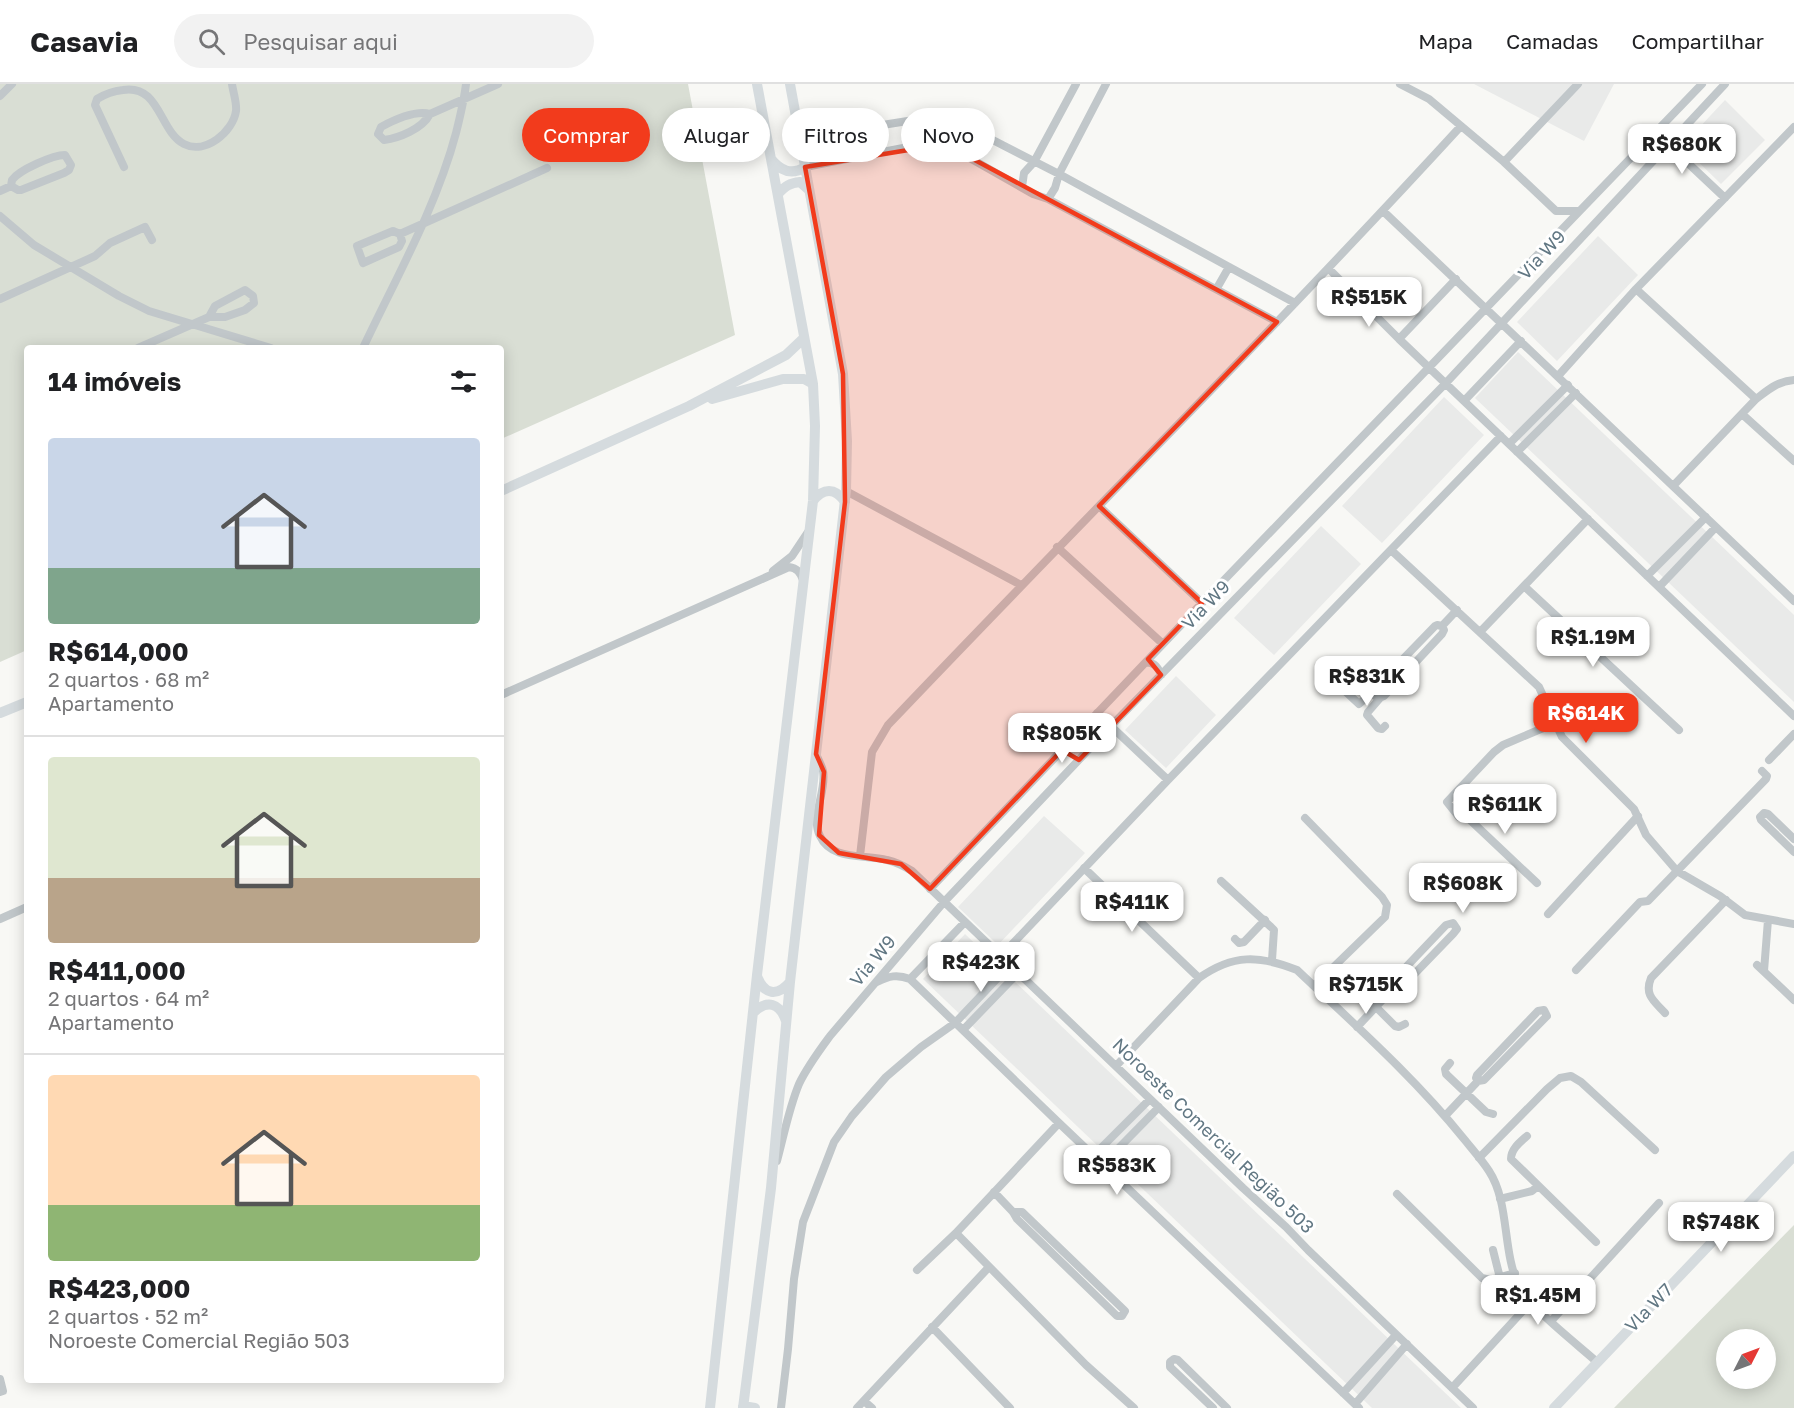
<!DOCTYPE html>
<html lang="pt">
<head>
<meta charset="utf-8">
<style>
  :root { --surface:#fff; --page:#f2f2f2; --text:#202124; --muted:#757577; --line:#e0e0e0; --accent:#f23b1c }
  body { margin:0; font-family:"Golos Text",sans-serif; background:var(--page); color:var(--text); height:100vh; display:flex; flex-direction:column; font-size:22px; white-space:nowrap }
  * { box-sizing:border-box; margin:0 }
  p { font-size:20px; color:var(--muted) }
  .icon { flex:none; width:33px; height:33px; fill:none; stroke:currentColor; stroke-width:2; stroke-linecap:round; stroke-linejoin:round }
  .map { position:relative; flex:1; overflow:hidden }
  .drawer { position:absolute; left:24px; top:261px; width:480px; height:1038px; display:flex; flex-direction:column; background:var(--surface); border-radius:6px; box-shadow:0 3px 15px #0003 }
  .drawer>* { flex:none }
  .banner { position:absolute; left:522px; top:24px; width:570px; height:54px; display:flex; gap:12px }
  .needle { width:39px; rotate:48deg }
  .fabs { position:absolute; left:1716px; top:1245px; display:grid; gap:12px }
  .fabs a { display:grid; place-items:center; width:60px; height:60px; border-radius:50%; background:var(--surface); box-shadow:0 3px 15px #0003; font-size:30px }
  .price { position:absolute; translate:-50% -51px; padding:0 14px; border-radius:12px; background:#fff; color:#222; font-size:20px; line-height:39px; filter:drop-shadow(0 2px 3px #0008) }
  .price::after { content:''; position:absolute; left:50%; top:36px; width:18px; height:14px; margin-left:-9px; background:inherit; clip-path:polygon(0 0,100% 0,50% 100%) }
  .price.on { background:var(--accent); color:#fff }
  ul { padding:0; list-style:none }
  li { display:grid; align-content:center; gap:12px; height:318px; padding:0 24px }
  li+li { border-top:2px solid var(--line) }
  li span { display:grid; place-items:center; height:186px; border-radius:6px; color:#555 }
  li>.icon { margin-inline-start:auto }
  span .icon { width:108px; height:108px; fill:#fffc; stroke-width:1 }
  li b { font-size:26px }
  h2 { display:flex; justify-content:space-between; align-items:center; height:72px; padding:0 24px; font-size:26px }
  .pill { padding:0 21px; border-radius:27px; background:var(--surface); box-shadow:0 3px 15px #0003; font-size:21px; line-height:54px }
  .pill.on { background:var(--accent); color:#fff }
  header { display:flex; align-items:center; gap:36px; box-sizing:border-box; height:84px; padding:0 30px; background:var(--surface); border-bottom:2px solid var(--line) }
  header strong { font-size:28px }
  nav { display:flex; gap:33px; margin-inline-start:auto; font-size:21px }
  .search { width:420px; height:54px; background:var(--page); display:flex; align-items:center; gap:15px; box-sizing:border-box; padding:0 21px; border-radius:33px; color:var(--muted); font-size:22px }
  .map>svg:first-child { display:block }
</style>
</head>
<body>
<header>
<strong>Casavia</strong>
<div class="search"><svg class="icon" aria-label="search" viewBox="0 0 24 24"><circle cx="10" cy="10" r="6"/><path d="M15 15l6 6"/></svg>Pesquisar aqui</div>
<nav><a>Mapa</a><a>Camadas</a><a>Compartilhar</a></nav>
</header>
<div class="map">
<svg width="1794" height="1324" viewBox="0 0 1794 1324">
  <rect width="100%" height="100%" fill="#f8f8f5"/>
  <!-- built -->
  <path fill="#e9eae9" d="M 1474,0 L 1614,0 L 1584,57 Z
    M 1725,16 L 1765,56 L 1721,100 L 1682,62 Z
    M 1598,152 L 1638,191 L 1557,277 L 1517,238 Z
    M 1518,268 L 1794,531 L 1794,618 L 1475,314 Z
    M 1444,313 L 1484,351 L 1382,459 L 1342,422 Z
    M 1321,442 L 1361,480 L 1274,571 L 1234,534 Z
    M 1176,592 L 1216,631 L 1166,684 L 1125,646 Z
    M 1044,732 L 1085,769 L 998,861 L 958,823 Z
    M 965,850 L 1461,1324 L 1372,1324 L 923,895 Z"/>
  <!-- green -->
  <path fill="#d9ded4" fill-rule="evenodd" d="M 0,0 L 688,0 L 735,251 L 501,355 L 501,264 L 27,264 L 27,566 L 0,578 Z
    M 1794,1141 L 1794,1324 L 1614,1324 ZM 1726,1256 L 1766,1256 L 1766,1294 L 1726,1294 Z"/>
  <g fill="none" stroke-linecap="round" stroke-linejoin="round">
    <!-- minor -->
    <path stroke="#c1c7ca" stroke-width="8" d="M 1400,0 L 1429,15 L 1504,78 L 1556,127 L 1579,127
      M 0,12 L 12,0
      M 430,30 C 415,26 394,36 381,43 L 378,50 L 384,56 C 399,54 422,45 430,30 L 498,0
      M 871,43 L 866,53 L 868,63 L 872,69
      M 1656,49 L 1725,114
      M 800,54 L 933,33 L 950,34 L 1059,90 L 1295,219
      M 1504,78 L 1578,0
      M 124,83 L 95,21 L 97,15 C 105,10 114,7 123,6 C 160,0 159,47 184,60 C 205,71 233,48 236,27 C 237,19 233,8 232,0
      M 805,83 L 929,59 L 945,60 L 1033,110 L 1048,115 L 1277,238
      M 1022,103 L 1024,89 L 1034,78 L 1076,0
      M 0,107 L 11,102 L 12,96 C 19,86 53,71 65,71 L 71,81 L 69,86 L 64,89 L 21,106 L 18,106 L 11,102
      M 1048,115 L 1055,104 L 1059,90 L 1106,0
      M 1383,127 L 1794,517
      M 0,132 L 34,161 L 119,212 L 149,227 L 271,264
      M 400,150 L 402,157 L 399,163 L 363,179 L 357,162 L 393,147 L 400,150 L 547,84
      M 1329,185 L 1399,255 L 1794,632
      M 1217,204 L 1229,183
      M 1636,205 L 1756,315
      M 0,215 L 95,172 L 110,159 L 145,143 L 152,156
      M 1399,255 L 1456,195
      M 138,264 L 209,233 L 225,233 L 245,226 L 254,219 L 253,212 L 245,206 L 215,222 L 209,233
      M 363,264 C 396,194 436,124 456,49 C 460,33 464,17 466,0
      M 1558,292 L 1636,205 L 1794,43
      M 1464,317 L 1521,257
      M 1742,330 L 1794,377
      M 1509,360 L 1568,301
      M 1517,368 L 1576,309
      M 1673,402 L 1756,315 C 1768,306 1778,297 1794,296
      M 846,407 L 1021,501
      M 1099,422 L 1202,519
      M 1057,463 L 1163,560
      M 1391,466 L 1539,603 L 1562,653 L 1634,725 L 1646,751 L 1677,787 L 1720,812 L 1745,831 L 1794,840
      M 773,487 L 792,472 L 808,448
      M 1647,492 L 1706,433
      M 1524,502 L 1679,646
      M 1659,503 L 1716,443
      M 1442,542 L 1444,546 L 1442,550 L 1384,612 L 1379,614 L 1375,612 L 1374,605 L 1435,542 L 1437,541 L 1442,542 L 1457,526
      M 1480,548 L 1588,435
      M 1146,578 C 1155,579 1158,583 1161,591
      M 1346,596 L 1343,600 L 1344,606 L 1359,620 L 1374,607
      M 501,611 L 789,483 C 797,484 800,488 803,496
      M 1381,613 L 1368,628 L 1367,631 L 1378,644 L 1382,645 L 1385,642
      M 1097,629 L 1168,696
      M 816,670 C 818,675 822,682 823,687 C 827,707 810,732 820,752 C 831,777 865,770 887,776 C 896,778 904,782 912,787 L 1243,1104 L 1286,1143 L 1308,1166 L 1473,1324
      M 1769,676 L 1794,650
      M 1305,734 L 1382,813 L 1387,821 L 1385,833 L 1314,902
      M 1794,755 L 1768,730 L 1764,729 L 1760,733 L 1761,736 L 1794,768
      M 860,772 L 872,668 L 888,641 C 1078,441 1274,246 1461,42
      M 1084,784 L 1199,894
      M 1221,797 L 1271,843 L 1274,846 L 1272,876
      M 1537,799 L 1468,734 L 1459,733 L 1447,718 L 1494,668 L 1503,661 L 1555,639
      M 930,805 L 1202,519 L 1702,0
      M 1548,830 L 1638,732
      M 0,835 L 27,823
      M 1235,855 L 1239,859 L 1244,858 L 1265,836
      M 1001,872 L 1168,696 L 1501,352
      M 1757,881 L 1794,916
      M 1576,886 L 1640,818 L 1648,817 L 1766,695 L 1767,692 L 1762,687
      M 1764,887 L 1768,836
      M 1357,890 C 1353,897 1355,900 1359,906 L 1395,942 L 1399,943 L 1405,940
      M 910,895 L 965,838
      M 877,898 C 889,892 897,890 910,895 L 1059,1039 L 1359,1324
      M 1665,929 C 1654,917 1644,911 1651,894 L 1726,816
      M 1357,943 L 1387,911 L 1395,910 L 1453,850 L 1457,845 L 1453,839 L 1446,841 L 1388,902 L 1387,911
      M 963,946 L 1018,889
      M 1450,979 L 1445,985 L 1446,990 L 1486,1028 L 1493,1030
      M 1116,982 L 1199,894 C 1233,870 1259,871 1297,886 C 1354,940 1414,993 1464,1055 C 1472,1065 1482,1076 1489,1087 C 1510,1119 1502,1168 1519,1202 C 1530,1224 1577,1260 1597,1278
      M 1445,1032 L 1478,997 L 1484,996 L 1545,934 L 1547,932 L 1544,926 L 1538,927 L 1477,991 L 1476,994 L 1478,997
      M 1527,1052 C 1520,1058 1511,1065 1511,1075 L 1596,1158
      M 1094,1071 L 1150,1015
      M 1479,1074 L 1547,1005 L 1560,994 L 1571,992 L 1581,998 L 1655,1066
      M 777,1077 C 784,1051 789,1024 799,1000 C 807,983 819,967 830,952 L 944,818 L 1111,642 L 1445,300 L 1725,0
      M 1103,1080 L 1159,1023
      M 994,1108 L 1013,1128 L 1017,1135 L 1117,1232 L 1122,1232 L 1125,1227 L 1123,1225 L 1022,1128 L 1013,1128
      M 1397,1110 L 1482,1194 L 1490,1196 L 1515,1189
      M 1500,1115 L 1532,1107 L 1538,1102
      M 956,1149 L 1086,1281 L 1134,1324
      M 1493,1166 L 1500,1194
      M 917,1186 L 956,1149 L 1059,1039
      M 1552,1236 L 1659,1119
      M 932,1243 L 1010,1324
      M 0,1295 L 3,1307 L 0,1308
      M 1452,1304 L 1531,1218
      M 1343,1309 L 1396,1251
      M 864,1317 L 872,1324
      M 1355,1320 L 1407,1260
      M 781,1324 L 788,1265 L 794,1195 L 803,1138 L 834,1058 L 852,1032 L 886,993 L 921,963 L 955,939 L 1010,881
      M 857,1324 L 989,1183
      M 1213,1324 L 1170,1283 L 1170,1278 L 1174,1275 L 1178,1276 L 1227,1324"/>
    <!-- major -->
    <path stroke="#d5dbde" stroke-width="10" d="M 771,75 C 780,86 791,92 805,83
      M 778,110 C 785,102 790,99 800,98 L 809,106
      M 712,315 L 783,295 L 804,295 L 813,300
      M 501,407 L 689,322 L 786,271 L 804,254
      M 813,417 C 823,404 835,403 845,418
      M 0,629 L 27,618
      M 757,892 C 764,911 777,913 790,898
      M 753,929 C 767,915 780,919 786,937
      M 743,1322 L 755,1324
      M 710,1324 L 757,891 L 813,417 L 815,342 L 813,300 L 757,0
      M 743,1324 L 771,1104 L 790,898 L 846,407 L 847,357 L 843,290 L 790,0
      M 1554,1324 L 1794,1072"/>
  </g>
  <!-- marked area -->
  <path fill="#f23b1c" fill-opacity="0.2" stroke="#f23b1c" stroke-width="4.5" stroke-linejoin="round" d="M 945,60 L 1277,238 L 1099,422 L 1202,519 L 1148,575 L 1161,591 L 1079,676 L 1062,666 L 930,805 L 901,780 L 839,769 L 819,751 L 824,688 L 816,670 L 845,418 L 843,290 L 805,83 Z"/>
  <g text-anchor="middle" stroke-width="6" stroke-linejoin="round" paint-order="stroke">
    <!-- street labels -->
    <g font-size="18" fill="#617783" stroke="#fff">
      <text transform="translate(1542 171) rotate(-47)" y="6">Via W9</text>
      <text transform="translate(1206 521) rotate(-46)" y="6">Via W9</text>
      <text transform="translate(873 877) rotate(-50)" y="6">Via W9</text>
      <text transform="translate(1213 1052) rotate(44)" y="6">Noroeste Comercial Região 503</text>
      <text transform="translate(1649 1224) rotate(-46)" y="6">Vla W7</text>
    </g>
  </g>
</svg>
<div class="fabs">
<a><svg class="needle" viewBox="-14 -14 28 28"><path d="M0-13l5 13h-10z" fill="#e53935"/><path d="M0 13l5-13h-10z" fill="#757577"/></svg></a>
</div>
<b class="price" style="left:1682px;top:91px">R$680K</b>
<b class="price" style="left:1369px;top:244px">R$515K</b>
<b class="price" style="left:1593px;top:584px">R$1.19M</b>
<b class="price" style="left:1367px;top:623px">R$831K</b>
<b class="price on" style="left:1586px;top:660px">R$614K</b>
<b class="price" style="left:1062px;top:680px">R$805K</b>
<b class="price" style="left:1505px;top:751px">R$611K</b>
<b class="price" style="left:1463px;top:830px">R$608K</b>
<b class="price" style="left:1132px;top:849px">R$411K</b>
<b class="price" style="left:981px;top:909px">R$423K</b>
<b class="price" style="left:1366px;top:931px">R$715K</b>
<b class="price" style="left:1117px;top:1112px">R$583K</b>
<b class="price" style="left:1721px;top:1169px">R$748K</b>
<b class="price" style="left:1538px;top:1242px">R$1.45M</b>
<div class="banner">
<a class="pill on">Comprar</a>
<a class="pill">Alugar</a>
<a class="pill">Filtros</a>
<a class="pill">Novo</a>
</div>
<section class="drawer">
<h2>14 imóveis<svg class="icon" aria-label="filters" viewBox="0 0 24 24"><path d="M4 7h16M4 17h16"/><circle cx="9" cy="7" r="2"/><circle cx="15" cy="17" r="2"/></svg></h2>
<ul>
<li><span style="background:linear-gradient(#c9d6e8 70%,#7fa58c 0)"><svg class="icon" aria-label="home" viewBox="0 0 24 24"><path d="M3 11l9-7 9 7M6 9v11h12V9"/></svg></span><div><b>R$614,000</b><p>2 quartos · 68 m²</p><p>Apartamento</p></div></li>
<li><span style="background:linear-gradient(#dfe7d0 65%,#b9a48a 0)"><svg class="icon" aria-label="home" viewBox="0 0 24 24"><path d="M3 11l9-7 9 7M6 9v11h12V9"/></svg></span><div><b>R$411,000</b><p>2 quartos · 64 m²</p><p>Apartamento</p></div></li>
<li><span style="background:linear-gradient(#ffd9b3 70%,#8fb573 0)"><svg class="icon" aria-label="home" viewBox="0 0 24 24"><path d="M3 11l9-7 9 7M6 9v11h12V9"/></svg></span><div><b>R$423,000</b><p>2 quartos · 52 m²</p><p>Noroeste Comercial Região 503</p></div></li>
</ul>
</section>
</div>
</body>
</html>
